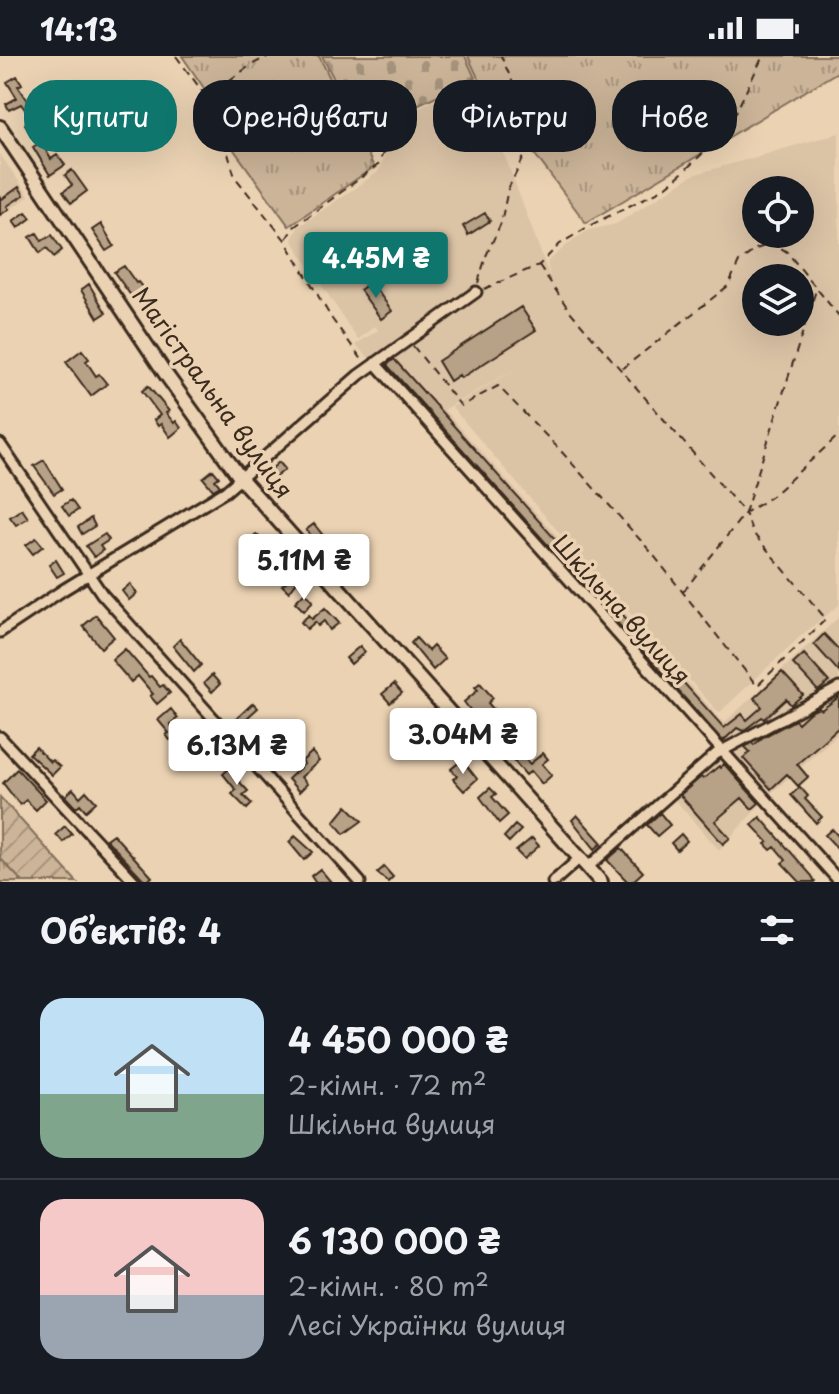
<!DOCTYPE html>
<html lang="uk">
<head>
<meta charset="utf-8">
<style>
  :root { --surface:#171b24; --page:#20242c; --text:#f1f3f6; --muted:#9ea1a6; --line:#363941; --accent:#0f766e }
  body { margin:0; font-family:"Playpen Sans",sans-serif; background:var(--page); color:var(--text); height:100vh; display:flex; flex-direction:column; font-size:30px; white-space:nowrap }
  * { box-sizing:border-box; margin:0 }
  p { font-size:26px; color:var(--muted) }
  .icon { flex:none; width:44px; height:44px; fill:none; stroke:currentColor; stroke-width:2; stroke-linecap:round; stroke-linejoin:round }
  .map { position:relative; height:826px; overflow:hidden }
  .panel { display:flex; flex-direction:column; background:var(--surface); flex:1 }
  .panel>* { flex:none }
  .top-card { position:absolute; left:24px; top:24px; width:792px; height:72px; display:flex; gap:16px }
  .controls { position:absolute; left:742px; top:120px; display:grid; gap:16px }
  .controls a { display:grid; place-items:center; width:72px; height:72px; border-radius:50%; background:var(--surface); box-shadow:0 8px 32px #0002; font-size:40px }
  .price { position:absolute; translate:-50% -68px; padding:0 18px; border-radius:8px; background:#fff; color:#222; font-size:26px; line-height:52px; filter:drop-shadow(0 2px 4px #0008) }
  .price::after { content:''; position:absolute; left:50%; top:48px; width:24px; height:18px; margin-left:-12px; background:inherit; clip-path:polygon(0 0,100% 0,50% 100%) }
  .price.selected { background:var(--accent); color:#fff }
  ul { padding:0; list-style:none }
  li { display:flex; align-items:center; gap:24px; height:200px; padding:0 40px }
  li+li { border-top:2px solid var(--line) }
  li span { display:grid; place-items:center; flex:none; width:224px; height:160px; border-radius:24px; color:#555 }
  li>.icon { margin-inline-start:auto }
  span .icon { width:96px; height:96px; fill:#fffc; stroke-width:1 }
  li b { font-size:34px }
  h2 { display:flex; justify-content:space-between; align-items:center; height:96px; padding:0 40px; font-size:34px }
  .tag { padding:0 28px; border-radius:32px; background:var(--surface); box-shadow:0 8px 32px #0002; font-size:28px; line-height:72px }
  .tag.selected { background:var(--accent); color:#fff }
  .status { display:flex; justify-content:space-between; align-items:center; height:56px; padding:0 40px; background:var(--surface); direction:ltr }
  .status svg { height:22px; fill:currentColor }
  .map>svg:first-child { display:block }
</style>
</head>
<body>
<div class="status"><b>14:13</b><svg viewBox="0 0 49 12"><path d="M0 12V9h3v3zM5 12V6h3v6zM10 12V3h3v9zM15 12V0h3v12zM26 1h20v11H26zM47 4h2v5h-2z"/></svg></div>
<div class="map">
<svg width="839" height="826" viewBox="0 0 839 826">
  <defs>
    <pattern id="grass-tufts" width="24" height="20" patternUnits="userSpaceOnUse" patternTransform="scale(2)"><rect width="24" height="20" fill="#cbb498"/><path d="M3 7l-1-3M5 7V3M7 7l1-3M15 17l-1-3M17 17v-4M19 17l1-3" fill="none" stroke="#a6937b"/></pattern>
    <pattern id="cemetery-stones" width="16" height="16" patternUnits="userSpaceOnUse" patternTransform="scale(2)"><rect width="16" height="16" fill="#cbb498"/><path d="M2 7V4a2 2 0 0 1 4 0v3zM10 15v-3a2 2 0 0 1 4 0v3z" fill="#a6937b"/></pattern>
    <pattern id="garden-furrows" width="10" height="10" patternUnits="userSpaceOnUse" patternTransform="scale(2)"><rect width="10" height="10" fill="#cbb498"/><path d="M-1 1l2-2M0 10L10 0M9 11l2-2" fill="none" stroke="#a6937b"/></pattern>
  </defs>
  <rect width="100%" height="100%" fill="#ebd2b3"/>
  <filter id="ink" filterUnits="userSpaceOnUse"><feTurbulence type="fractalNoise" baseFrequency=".0125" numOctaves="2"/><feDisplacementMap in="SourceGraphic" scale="16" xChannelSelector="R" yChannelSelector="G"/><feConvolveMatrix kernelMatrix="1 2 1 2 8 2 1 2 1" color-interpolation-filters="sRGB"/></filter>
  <g filter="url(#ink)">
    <!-- built -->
    <path fill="#dbc3a6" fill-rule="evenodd" d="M 476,23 L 550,221 L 547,206 L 573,184 L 589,174 L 616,168 L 693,119 L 839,77 L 839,549 L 802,579 L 719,657 L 592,515 L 452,351 L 523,308 L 444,354 L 724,667 L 839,561 L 839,677 L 768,740 L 719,794 L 670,738 L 710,702 L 713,688 L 375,307 L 355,289 L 378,274 L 375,270 L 358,284 L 292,184 L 298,171 L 378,116 L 385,99 L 388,67 ZM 756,134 L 800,134 L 800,178 L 756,178 ZM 756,222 L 800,222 L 800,266 L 756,266 Z
      M 0,98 L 29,140 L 0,161 Z"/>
    <!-- grass -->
    <path fill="url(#grass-tufts)" stroke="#836f5b" stroke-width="2" d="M 182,0 L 319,0 L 374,111 L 289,170 L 232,91 L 219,54 Z
      M 468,0 L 839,0 L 839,15 L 586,167 L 478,22 Z
      M 0,802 L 23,826 L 0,826 Z"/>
    <!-- cemetery -->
    <path fill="url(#cemetery-stones)" stroke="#836f5b" stroke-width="2" d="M 322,0 L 465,0 L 475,22 L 361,75 Z"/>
    <!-- garden -->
    <path fill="url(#garden-furrows)" stroke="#836f5b" stroke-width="2" d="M 0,741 L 77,826 L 23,826 L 0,802 Z"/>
    <!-- building -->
    <path fill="#b7a187" stroke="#3b2a1e" stroke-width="2" d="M 17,20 L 22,28 L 18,30 L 43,67 L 54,59 L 52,57 L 59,52 L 52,41 L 59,37 L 66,49 L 62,53 L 68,60 L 34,82 L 25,68 L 32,63 L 21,48 L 9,54 L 6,48 L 17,42 L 7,26 Z
      M 41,86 L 51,103 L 57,99 L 65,109 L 50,119 L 33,91 Z
      M 72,114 L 87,135 L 71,147 L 63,136 L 72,129 L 65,119 Z
      M 19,131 L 24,139 L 7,150 L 9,153 L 0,159 L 0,141 L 2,143 Z
      M 26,156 L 31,162 L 18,172 L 13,165 Z
      M 485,157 L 490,165 L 468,179 L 463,170 Z
      M 101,168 L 114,190 L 106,195 L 92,174 Z
      M 37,177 L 42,185 L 52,179 L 62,194 L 54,201 L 47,192 L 40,197 L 30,181 Z
      M 124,210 L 136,227 L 138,226 L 143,232 L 132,241 L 114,216 Z
      M 371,226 L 392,255 L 381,263 L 360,234 Z
      M 89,228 L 106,257 L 98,262 L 81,234 Z
      M 521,251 L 536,274 L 461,322 L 459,319 L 450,325 L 438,305 Z
      M 82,294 L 89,303 L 86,305 L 96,320 L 99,318 L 107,328 L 91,340 L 66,306 Z
      M 394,303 L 724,672 L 742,658 L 747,664 L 762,651 L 754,642 L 782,616 L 803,639 L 791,649 L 786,643 L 764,663 L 762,661 L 743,675 L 737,672 L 723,685 L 387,309 Z
      M 148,330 L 169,355 L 166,357 L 174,367 L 176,365 L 181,372 L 170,381 L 161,368 L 158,370 L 154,364 L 160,359 L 142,335 Z
      M 44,404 L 62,433 L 54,438 L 34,410 Z
      M 279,406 L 285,413 L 274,423 L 268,416 Z
      M 213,414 L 219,421 L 215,424 L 220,430 L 213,434 L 203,422 Z
      M 71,444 L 78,454 L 69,460 L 62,450 Z
      M 22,453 L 28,462 L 16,469 L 10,461 Z
      M 91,462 L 95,470 L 82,478 L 78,471 Z
      M 314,468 L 322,478 L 315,484 L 306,474 Z
      M 105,478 L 109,484 L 100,490 L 103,494 L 94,501 L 86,490 Z
      M 256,478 L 284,505 L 298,524 L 289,536 L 282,529 L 286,526 L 276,512 L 264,499 L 259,503 L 251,494 L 254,491 L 248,485 Z
      M 36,482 L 43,490 L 33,498 L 26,489 Z
      M 343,484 L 349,490 L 337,500 L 332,494 Z
      M 56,504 L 64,517 L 57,521 L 49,509 Z
      M 130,528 L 137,537 L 129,544 L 122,535 Z
      M 305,536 L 313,545 L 304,555 L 295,546 Z
      M 325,552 L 339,567 L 330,574 L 324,565 L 318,570 L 315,566 L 307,573 L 301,566 L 309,559 L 312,563 Z
      M 96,559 L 114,581 L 101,592 L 83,570 Z
      M 824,578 L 839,594 L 839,616 L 814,588 Z
      M 416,582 L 428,595 L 433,590 L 445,603 L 433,614 L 411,587 Z
      M 180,583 L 201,609 L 194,616 L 173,590 Z
      M 360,590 L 365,596 L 351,608 L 346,602 Z
      M 125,593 L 149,621 L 151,620 L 160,631 L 163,629 L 170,637 L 157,648 L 150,640 L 153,638 L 138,620 L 131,626 L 112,604 Z
      M 804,598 L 829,626 L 818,635 L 793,608 Z
      M 212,619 L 220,628 L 212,636 L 204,627 Z
      M 480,627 L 493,642 L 488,647 L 500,661 L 491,669 L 497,675 L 491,681 L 464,646 L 478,634 L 475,631 Z
      M 394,628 L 402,637 L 390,647 L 382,638 Z
      M 839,641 L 839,671 L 797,708 L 808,721 L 798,730 L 787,718 L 771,733 L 743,702 L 750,696 L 745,691 L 752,687 L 754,689 L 763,681 L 795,664 L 798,667 L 810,656 L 819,652 L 821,654 Z
      M 253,647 L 258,652 L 248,661 L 252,665 L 244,673 L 235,664 Z
      M 171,653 L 178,662 L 170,668 L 178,678 L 170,684 L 166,679 L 169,677 L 158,664 Z
      M 428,662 L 434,668 L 418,684 L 412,677 Z
      M 505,677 L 517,690 L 524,684 L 528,689 L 519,697 L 530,708 L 543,697 L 548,703 L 542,708 L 552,719 L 542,728 L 531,715 L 526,719 L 514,705 L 517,703 L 499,683 Z
      M 287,686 L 292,692 L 282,702 L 287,707 L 281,712 L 271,702 Z
      M 205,688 L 213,697 L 199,707 L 192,699 Z
      M 36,691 L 50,706 L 52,704 L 60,711 L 52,719 L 29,698 Z
      M 312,696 L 319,705 L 301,721 L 307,728 L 299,736 L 288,723 L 304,708 L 302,705 Z
      M 462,704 L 477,723 L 464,735 L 453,723 L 457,720 L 451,713 Z
      M 724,708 L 759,747 L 752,753 L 742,742 L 715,765 L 730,782 L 723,788 L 680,739 L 701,721 L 703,723 L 719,710 L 720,712 Z
      M 233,709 L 239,717 L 235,721 L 248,735 L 243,739 L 252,748 L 247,753 L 232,738 L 236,734 L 223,718 Z
      M 17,713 L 46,744 L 36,754 L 26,744 L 20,749 L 3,727 Z
      M 800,731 L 808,740 L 805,743 L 822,761 L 816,767 L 791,739 Z
      M 490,732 L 496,738 L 492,741 L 508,759 L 499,767 L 480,741 Z
      M 73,733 L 80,741 L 86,735 L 96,746 L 86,755 L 80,748 L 76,752 L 63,738 L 65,740 Z
      M 347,750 L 362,765 L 344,778 L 334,766 Z
      M 660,757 L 670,769 L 657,780 L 647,769 Z
      M 577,759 L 602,787 L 595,793 L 572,764 Z
      M 760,761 L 812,820 L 815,826 L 800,826 L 782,807 L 786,804 L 775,791 L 771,794 L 765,788 L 768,786 L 752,769 Z
      M 515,769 L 521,774 L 509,786 L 504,781 Z
      M 65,770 L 72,778 L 63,786 L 56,778 Z
      M 832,773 L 839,781 L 839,794 L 825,779 Z
      M 113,778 L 152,821 L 146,826 L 106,783 Z
      M 681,778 L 687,785 L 677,794 L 671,787 Z
      M 295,780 L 313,796 L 304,804 L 289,786 Z
      M 532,782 L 539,790 L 524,803 L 516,795 Z
      M 621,792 L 643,816 L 632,826 L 628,826 L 607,804 Z
      M 384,811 L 393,821 L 388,826 L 377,817 Z
      M 320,813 L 331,826 L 315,826 L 311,820 Z"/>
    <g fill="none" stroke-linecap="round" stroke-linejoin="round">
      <defs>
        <path id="street" d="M 375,307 L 839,825
          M 0,388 L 102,538 L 360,826
          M 0,576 L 63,534 L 226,435 L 359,319 L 476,236
          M 0,681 L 135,826
          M 588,811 L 716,698 L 839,632
          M 553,826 L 580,802"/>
        <path id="secondary" d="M 0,71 L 167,320 L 241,423 L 601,826"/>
      </defs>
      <!-- street casing -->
      <use href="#street" stroke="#3b2a1e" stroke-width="15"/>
      <!-- secondary casing -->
      <use href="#secondary" stroke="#3b2a1e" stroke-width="18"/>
      <!-- path -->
      <path stroke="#3b2a1e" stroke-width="2" stroke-dasharray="8 6" stroke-linecap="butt" d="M 176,0 L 214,51 L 235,121 L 285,184 L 332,263 L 363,305
        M 207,40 L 251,9 L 269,0
        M 286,183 L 294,171 L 378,109 L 383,97 L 385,66
        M 539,209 L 569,254 L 745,457 L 817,231
        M 478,227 L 486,200 L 501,167 L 508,133 L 532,85 L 528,61 L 501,0
        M 484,233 L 539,209 L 560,188 L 591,169 L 663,133 L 681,118 L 720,81 L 734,60 L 763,0
        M 413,290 L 461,350 L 498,330 L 560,394 L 651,496 L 757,630 L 826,563 L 753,477 L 745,457
        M 622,313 L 728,230 L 739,206 L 756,193 L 773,187 L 787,196 L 839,260
        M 683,536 L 745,457 L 772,440 L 839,379"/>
      <!-- street -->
      <use href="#street" stroke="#ebd2b3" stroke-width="9"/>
      <!-- secondary -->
      <use href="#secondary" stroke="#ebd2b3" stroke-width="12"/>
    </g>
  </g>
  <g text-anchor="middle" stroke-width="7" stroke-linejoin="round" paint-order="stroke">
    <!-- street labels -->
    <g font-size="24" fill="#3b2a1e" stroke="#ebd2b3">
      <text transform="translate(212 337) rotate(54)" y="8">Магістральна вулиця</text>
      <text transform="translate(621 554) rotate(48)" y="8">Шкільна вулиця</text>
    </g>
  </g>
</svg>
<div class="controls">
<a><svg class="icon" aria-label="locate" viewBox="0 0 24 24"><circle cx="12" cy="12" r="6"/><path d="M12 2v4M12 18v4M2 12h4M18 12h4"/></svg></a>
<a><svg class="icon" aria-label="layers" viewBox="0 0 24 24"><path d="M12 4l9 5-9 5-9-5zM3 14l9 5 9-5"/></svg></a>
</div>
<b class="price selected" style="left:376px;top:244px">4.45M ₴</b>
<b class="price" style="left:304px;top:546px">5.11M ₴</b>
<b class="price" style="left:463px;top:720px">3.04M ₴</b>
<b class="price" style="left:237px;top:731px">6.13M ₴</b>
<div class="top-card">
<a class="tag selected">Купити</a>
<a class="tag">Орендувати</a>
<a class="tag">Фільтри</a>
<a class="tag">Нове</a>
</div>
</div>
<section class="panel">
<h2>Об’єктів: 4<svg class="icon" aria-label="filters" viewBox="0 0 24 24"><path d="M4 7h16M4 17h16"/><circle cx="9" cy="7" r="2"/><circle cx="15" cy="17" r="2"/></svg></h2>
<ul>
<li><span style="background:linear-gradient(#bfe0f5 60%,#7fa58c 0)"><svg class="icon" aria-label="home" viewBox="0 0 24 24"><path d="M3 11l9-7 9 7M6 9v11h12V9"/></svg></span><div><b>4 450 000 ₴</b><p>2-кімн. · 72 m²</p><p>Шкільна вулиця</p></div></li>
<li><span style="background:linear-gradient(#f6c9c9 60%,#9aa5b1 0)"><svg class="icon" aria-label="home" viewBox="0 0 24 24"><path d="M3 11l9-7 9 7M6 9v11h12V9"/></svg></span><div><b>6 130 000 ₴</b><p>2-кімн. · 80 m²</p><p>Лесі Українки вулиця</p></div></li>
</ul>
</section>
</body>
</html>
